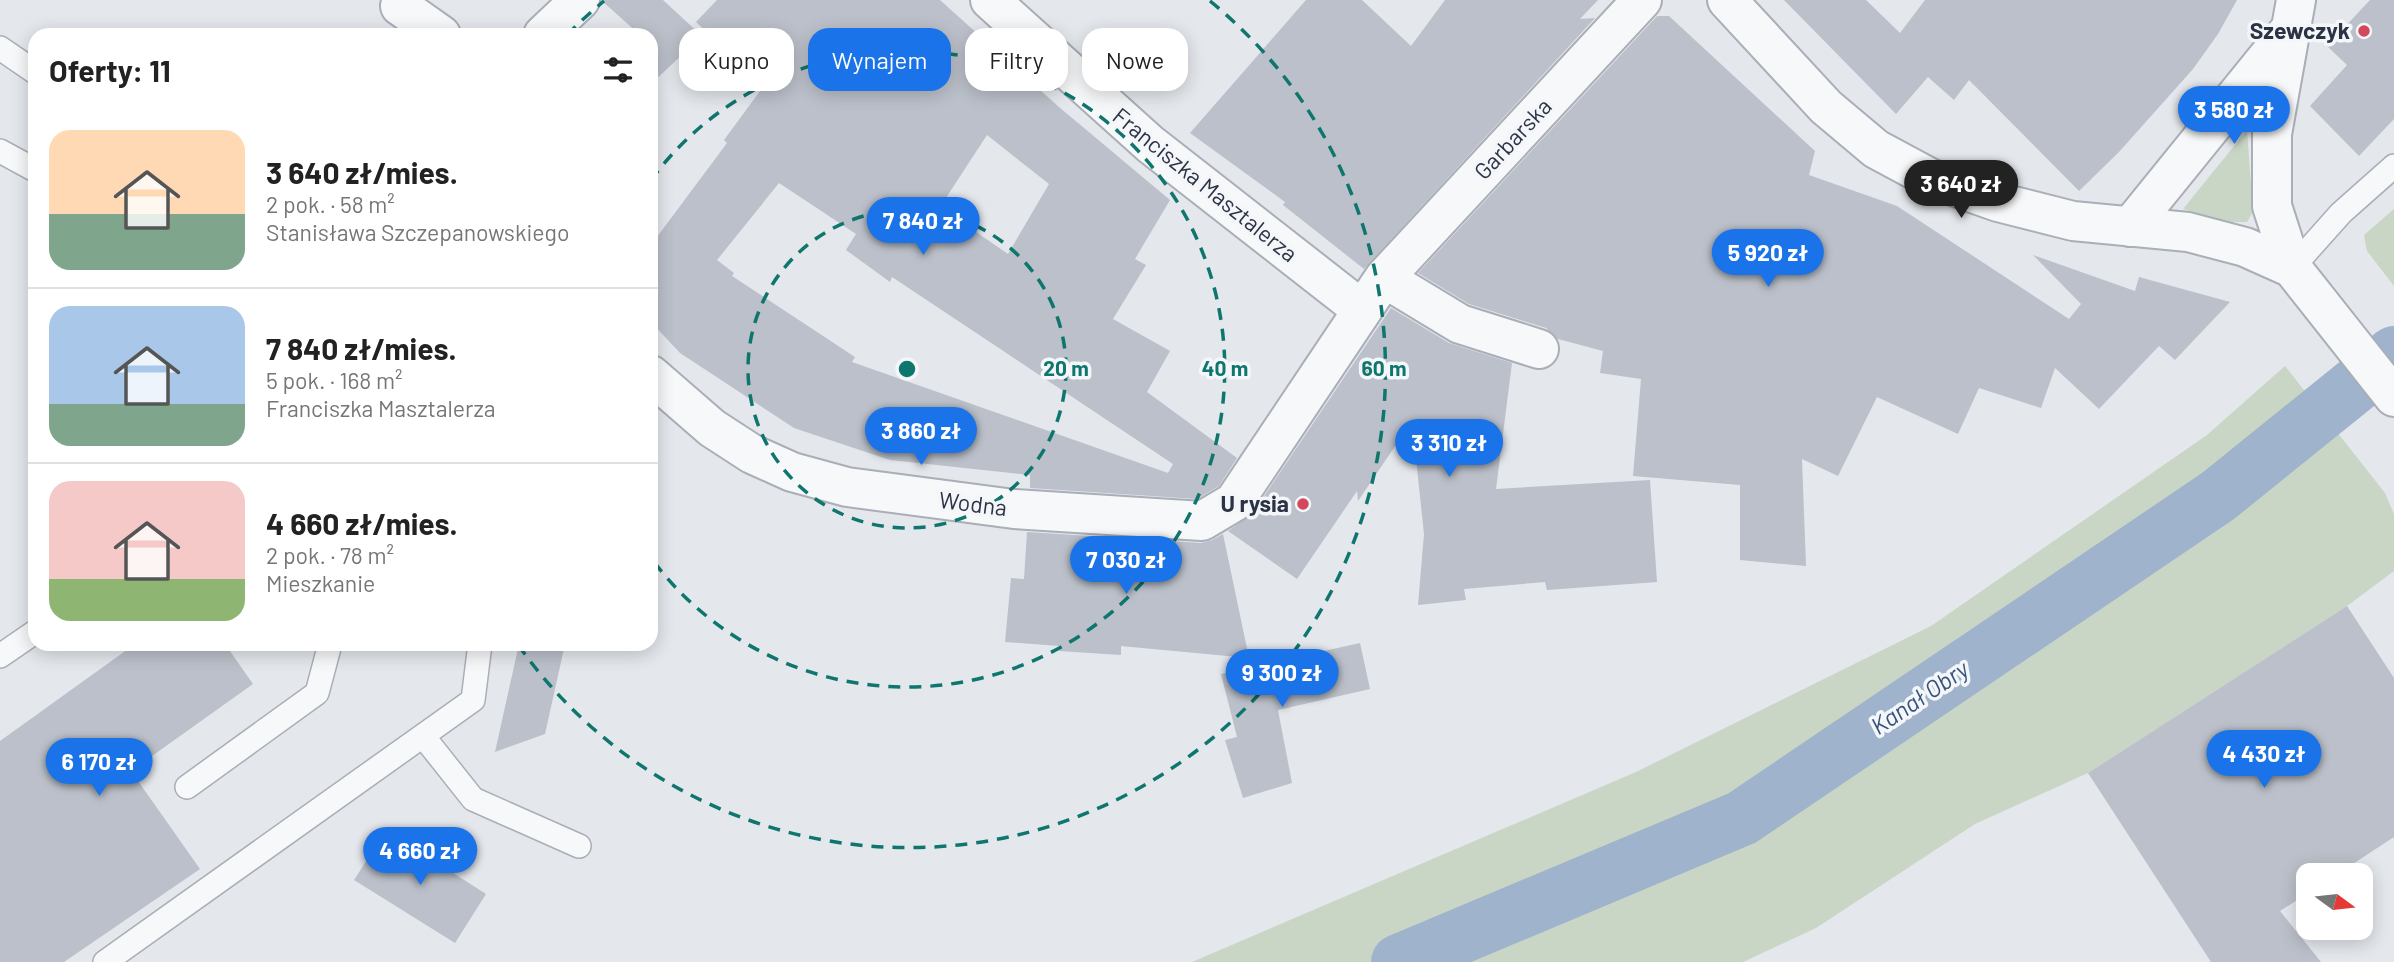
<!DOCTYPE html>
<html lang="pl">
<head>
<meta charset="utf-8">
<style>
  :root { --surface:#fff; --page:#f6f6f6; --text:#222; --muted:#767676; --line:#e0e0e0; --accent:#1a73e8 }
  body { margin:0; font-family:Barlow,sans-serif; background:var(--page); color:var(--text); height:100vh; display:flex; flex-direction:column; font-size:26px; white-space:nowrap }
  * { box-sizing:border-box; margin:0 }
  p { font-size:23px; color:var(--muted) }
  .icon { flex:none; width:38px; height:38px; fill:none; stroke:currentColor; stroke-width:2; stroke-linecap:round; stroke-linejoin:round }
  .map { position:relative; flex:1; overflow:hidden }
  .side { position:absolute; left:28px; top:28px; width:630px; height:623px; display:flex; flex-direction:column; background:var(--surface); border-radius:21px; box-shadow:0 4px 18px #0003 }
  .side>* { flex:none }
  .guide { position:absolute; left:679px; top:28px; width:665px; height:63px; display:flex; gap:14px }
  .needle { width:46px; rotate:105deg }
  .tools { position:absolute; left:2296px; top:863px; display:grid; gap:14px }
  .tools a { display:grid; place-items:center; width:77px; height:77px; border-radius:14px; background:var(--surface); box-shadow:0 4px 18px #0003; font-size:35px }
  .price { position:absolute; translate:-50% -60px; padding:0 16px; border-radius:24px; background:var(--accent); color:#fff; font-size:23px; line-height:46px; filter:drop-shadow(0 2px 4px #0008) }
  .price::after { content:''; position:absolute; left:50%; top:42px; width:21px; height:16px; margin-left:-10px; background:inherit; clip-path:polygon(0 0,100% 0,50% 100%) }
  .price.current { background:#222; color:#fff }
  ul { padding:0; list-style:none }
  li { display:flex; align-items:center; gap:21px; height:175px; padding:0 21px }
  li+li { border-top:2px solid var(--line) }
  li span { display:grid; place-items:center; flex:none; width:196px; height:140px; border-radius:21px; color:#555 }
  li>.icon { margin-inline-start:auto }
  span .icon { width:84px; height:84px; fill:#fffc; stroke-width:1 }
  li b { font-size:30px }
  h2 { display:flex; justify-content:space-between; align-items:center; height:84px; padding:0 21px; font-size:30px }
  .tag { padding:0 24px; border-radius:21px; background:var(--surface); box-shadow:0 4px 18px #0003; font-size:24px; line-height:63px }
  .tag.current { background:var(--accent); color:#fff }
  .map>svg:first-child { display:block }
</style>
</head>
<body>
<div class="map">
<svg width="2394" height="962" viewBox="0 0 2394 962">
  <rect width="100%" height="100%" fill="#e4e7ec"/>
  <!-- green -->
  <path fill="#c9d6c5" d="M 2247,130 L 2253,212 L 2247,222 L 2230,222 L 2183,209 Z
    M 2394,209 L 2394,286 L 2367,251 L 2364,235 Z
    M 2285,366 L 2385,493 L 2394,514 L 2394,571 L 2347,606 L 2088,773 L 1975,824 L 1816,928 L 1743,962 L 1192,962 L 1636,772 L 1931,626 L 2207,435 Z"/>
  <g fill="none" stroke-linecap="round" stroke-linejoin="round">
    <!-- canal -->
    <path stroke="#9fb4cc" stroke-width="56" d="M 1399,962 L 1742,818 L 2218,496 L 2394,354"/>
  </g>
  <!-- building -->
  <path fill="#bbc0ca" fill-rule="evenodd" d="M 601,0 L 663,0 L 702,36 L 651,84 L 651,35 L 640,35 Z
    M 717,0 L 940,0 L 1059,107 L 1170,200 L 1135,259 L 1146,265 L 1113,319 L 1170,351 L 1147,392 L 1237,458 L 1219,486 L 1197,499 L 1030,488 L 1030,475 L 890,460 L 794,428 L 680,353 L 651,322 L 651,245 L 727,143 L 724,140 L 763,87 L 696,22 ZM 987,135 L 1049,184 L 1008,254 L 940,207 ZM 779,183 L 856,234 L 846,250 L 890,282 L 892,277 L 1173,464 L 1168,473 L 852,362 L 855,357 L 732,276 L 734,273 L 717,260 Z
    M 1306,0 L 1362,0 L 1411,46 L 1445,0 L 1598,0 L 1580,19 L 1595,18 L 1364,269 L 1283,205 L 1285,202 L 1190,133 Z
    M 1784,0 L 1866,0 L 1900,33 L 1925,0 L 2237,0 L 2218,34 L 2193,69 L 2119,152 L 2079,191 L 1969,80 L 1954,100 L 1928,77 L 1896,114 Z
    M 2370,0 L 2394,0 L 2394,119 L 2359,156 L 2310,106 L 2347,65 L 2327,46 Z
    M 1657,16 L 1669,16 L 1815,151 L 1809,175 L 1897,206 L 2069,319 L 2081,304 L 2033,255 L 2135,291 L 2139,277 L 2230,302 L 2175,360 L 2159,346 L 2099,409 L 2055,368 L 2041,408 L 1979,388 L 1958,434 L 1877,397 L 1838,476 L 1802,459 L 1806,566 L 1740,560 L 1740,485 L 1633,476 L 1641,379 L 1600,373 L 1603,351 L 1558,339 L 1546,328 L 1469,304 L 1418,273 Z
    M 1391,308 L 1449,343 L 1512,363 L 1496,489 L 1650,480 L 1657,582 L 1547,590 L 1545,582 L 1464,589 L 1466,600 L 1418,605 L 1424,534 L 1412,421 L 1358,501 L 1357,491 L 1297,579 L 1228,531 L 1252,514 Z
    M 1027,532 L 1201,543 L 1212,540 L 1223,534 L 1249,658 L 1121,646 L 1121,655 L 1059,651 L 1059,646 L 1005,642 L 1011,578 L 1024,579 Z
    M 2347,606 L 2394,678 L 2394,837 L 2336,875 L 2308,875 L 2308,893 L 2280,911 L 2321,962 L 2211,962 L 2088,773 Z
    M 1360,643 L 1370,689 L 1278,710 L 1292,783 L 1243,798 L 1225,740 L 1237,737 L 1221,674 Z
    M 135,644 L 225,644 L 253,684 L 131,771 L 200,869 L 64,962 L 0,962 L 0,741 Z
    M 519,644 L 565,644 L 545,734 L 495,752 Z
    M 386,830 L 486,894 L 455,943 L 354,880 Z"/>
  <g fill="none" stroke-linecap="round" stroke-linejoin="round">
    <defs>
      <path id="lane" d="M 0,48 L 35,72
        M 0,151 L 35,170
        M 2292,268 L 2341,213 L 2394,166
        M 0,656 L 35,632
        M 423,736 L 473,799 L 579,846
        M 187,787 L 317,693 L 330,644
        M 105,962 L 473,700 L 480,644"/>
      <path id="street" d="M 990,0 L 1150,144 L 1361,309
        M 1727,0 L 1826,107 L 1876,149 L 1930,178 L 1998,202 L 2073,221 L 2188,232 L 2245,247 L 2292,268
        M 2296,0 L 2272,134 L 2272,206 L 2292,268 L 2394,397
        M 400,6 L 441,35
        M 543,35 L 580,0
        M 2130,227 L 2288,32
        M 1384,278 L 1460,324 L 1539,349
        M 651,375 L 712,428 L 752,454 L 792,472 L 847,487 L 1014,509 L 1202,521 L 1234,502 L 1384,278 L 1642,0"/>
    </defs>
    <!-- lane casing -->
    <use href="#lane" stroke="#a9aeb7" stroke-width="26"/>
    <!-- street casing -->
    <use href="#street" stroke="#a9aeb7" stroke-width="42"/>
    <!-- lane -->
    <use href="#lane" stroke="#f7f8fa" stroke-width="23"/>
    <!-- street -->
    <use href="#street" stroke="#f7f8fa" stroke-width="38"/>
  </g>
  <!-- distance rings -->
  <g fill="none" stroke="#0f766e" stroke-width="3.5" stroke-dasharray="12 9">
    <circle cx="907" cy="369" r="159"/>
    <path d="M651 180A318 318 0 1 1 651 558"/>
    <path d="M567 35A477 477 0 0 1 604 1M1210 1A477 477 0 1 1 519 646"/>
  </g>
  <!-- markers -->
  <g fill="#d1495b" stroke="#f4f6f9" stroke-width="2.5">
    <circle cx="2364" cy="31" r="7"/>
    <circle cx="1303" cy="504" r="7"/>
  </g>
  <g text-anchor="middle" stroke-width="7" stroke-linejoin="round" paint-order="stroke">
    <!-- poi labels -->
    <g font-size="23" font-weight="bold" fill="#2b3445" stroke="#f4f6f9" text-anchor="end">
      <text x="2350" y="39">Szewczyk</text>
      <text x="1289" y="512">U rysia</text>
    </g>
    <!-- street labels -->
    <g font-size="23" fill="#2b3445" stroke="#f4f6f9">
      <text transform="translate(1513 139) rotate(-47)" y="8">Garbarska</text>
      <text transform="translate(1205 185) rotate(39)" y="8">Franciszka Masztalerza</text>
      <text transform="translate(973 504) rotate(7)" y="8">Wodna</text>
    </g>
    <!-- water labels -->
    <g font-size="24" font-style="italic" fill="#34527a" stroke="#f4f6f9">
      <text transform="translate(1920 698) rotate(-34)" y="8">Kanał Obry</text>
    </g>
  </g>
  <circle cx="907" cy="369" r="10" fill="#0f766e" stroke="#f4f6f9" stroke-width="3.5"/>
  <g font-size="21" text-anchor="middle" font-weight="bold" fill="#0f766e" stroke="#f4f6f9" stroke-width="7" stroke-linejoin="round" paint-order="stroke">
    <text x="1066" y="376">20 m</text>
    <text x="1225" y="376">40 m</text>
    <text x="1384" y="376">60 m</text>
  </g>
</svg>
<div class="tools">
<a><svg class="needle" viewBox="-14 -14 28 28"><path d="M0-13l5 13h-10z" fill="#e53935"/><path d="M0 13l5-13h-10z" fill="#767676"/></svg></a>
</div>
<b class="price" style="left:2234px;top:146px">3 580 zł</b>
<b class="price current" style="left:1961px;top:220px">3 640 zł</b>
<b class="price" style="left:923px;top:257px">7 840 zł</b>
<b class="price" style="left:1768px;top:289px">5 920 zł</b>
<b class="price" style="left:921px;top:467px">3 860 zł</b>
<b class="price" style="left:1449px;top:479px">3 310 zł</b>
<b class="price" style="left:1126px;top:596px">7 030 zł</b>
<b class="price" style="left:1282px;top:709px">9 300 zł</b>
<b class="price" style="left:2264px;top:790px">4 430 zł</b>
<b class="price" style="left:99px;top:798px">6 170 zł</b>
<b class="price" style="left:420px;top:887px">4 660 zł</b>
<div class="guide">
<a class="tag">Kupno</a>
<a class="tag current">Wynajem</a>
<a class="tag">Filtry</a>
<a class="tag">Nowe</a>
</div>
<section class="side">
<h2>Oferty: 11<svg class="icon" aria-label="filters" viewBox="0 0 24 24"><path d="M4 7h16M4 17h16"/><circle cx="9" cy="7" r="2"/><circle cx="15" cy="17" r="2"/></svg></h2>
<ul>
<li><span style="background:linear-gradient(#ffd9b3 60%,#7fa58c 0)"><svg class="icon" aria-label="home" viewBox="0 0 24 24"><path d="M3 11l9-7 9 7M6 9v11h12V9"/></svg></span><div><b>3 640 zł/mies.</b><p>2 pok. · 58 m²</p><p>Stanisława Szczepanowskiego</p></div></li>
<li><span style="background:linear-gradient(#a9c7e8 70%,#7fa58c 0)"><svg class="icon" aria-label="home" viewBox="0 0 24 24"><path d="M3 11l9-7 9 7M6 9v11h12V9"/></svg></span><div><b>7 840 zł/mies.</b><p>5 pok. · 168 m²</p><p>Franciszka Masztalerza</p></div></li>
<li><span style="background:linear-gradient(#f6c9c9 70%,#8fb573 0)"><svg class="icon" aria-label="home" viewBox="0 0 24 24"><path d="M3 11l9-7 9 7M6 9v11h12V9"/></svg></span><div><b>4 660 zł/mies.</b><p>2 pok. · 78 m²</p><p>Mieszkanie</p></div></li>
</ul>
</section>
</div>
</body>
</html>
